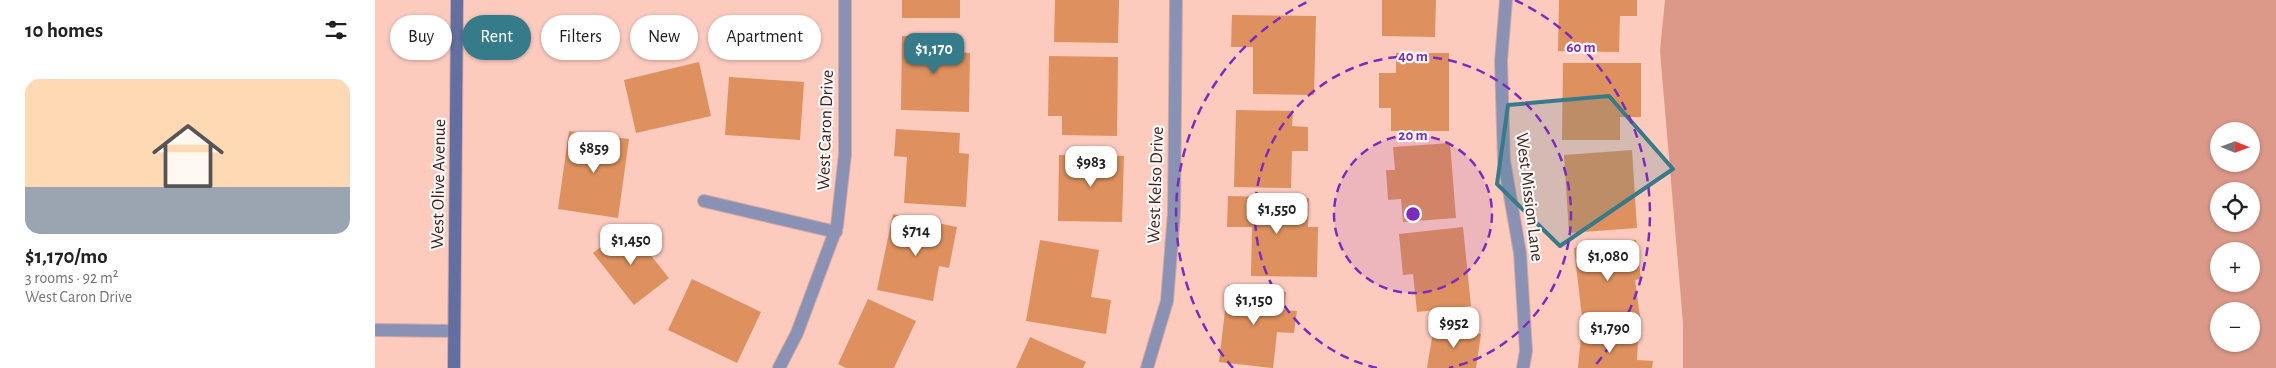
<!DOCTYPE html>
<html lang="en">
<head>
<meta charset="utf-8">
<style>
  :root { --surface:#fff; --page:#f2f2f2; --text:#202124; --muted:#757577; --accent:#367b89 }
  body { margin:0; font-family:"Alegreya Sans",sans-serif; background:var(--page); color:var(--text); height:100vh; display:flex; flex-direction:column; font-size:19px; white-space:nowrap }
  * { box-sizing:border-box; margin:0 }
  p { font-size:16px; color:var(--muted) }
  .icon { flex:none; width:28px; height:28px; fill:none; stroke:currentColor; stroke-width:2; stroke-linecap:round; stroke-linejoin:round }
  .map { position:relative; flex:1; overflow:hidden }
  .panel { display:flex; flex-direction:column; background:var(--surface); width:375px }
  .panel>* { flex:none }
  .top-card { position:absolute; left:15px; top:15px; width:475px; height:45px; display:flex; gap:10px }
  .needle { width:32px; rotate:91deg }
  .controls { position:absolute; left:1835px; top:122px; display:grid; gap:10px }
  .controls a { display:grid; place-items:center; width:50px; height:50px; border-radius:50%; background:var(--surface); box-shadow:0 1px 4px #0004; font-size:25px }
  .price { position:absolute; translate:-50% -42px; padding:0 11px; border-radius:10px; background:#fff; color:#222; font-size:16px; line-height:32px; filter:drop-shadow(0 1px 2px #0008) }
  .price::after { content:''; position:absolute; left:50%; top:30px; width:15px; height:11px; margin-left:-8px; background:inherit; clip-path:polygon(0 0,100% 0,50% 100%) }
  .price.active { background:var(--accent); color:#fff }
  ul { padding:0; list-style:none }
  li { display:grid; align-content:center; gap:10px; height:265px; padding:0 25px }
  li span { display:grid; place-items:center; height:155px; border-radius:15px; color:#555 }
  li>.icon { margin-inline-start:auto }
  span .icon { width:90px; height:90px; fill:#fffc; stroke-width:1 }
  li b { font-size:21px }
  h2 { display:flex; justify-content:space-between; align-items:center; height:60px; padding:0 25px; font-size:21px }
  .pill { padding:0 18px; border-radius:22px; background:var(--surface); box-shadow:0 1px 4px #0004; font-size:18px; line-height:45px }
  .pill.active { background:var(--accent); color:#fff }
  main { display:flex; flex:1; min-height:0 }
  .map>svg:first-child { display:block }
</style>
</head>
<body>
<main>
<section class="panel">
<h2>10 homes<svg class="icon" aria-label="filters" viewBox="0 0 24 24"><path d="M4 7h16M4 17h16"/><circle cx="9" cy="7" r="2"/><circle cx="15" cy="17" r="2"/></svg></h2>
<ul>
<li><span style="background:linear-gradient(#ffd9b3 70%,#9aa5b1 0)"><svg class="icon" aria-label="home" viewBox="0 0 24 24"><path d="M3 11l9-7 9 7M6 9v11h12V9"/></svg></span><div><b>$1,170/mo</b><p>3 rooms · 92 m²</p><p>West Caron Drive</p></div></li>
</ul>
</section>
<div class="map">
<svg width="1901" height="368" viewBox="0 0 1901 368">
  <rect width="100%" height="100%" fill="#fdcabe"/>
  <!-- green -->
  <path fill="#dc9888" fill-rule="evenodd" d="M 1290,0 L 1901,0 L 1901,368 L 1308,368 L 1308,323 L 1285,51 ZM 1844,131 L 1876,131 L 1876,164 L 1844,164 ZM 1844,191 L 1876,191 L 1876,224 L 1844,224 ZM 1844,251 L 1876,251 L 1876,284 L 1844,284 ZM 1844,311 L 1876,311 L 1876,344 L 1844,344 Z"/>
  <!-- building -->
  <path fill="#de915e" d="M 527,0 L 585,0 L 585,18 L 527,18 Z
    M 680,0 L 744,0 L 743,43 L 679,42 Z
    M 1007,0 L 1061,0 L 1060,37 L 1007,36 Z
    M 1184,0 L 1262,0 L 1262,16 L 1245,16 L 1244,52 L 1183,51 Z
    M 857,15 L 941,16 L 939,95 L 878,94 L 878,47 L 856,47 Z
    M 527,36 L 583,37 L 582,52 L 595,53 L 594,112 L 526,110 Z
    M 1021,53 L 1074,53 L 1074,131 L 1016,131 L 1016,108 L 1004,108 L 1004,73 L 1021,73 Z
    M 674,56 L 743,57 L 742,136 L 687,135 L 687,116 L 673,116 Z
    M 324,62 L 336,116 L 261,133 L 249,80 Z
    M 1188,63 L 1266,63 L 1266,117 L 1245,117 L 1245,140 L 1187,140 Z
    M 354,77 L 429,82 L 425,140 L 350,135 Z
    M 861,110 L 918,111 L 917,126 L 933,127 L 933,151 L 917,151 L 916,188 L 859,187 Z
    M 521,129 L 585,133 L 584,153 L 594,154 L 591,207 L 529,203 L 532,157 L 519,156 Z
    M 194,131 L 254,139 L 243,218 L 183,209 Z
    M 1075,143 L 1081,218 L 1028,222 L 1026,199 L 1013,200 L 1011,170 L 1020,170 L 1018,147 Z
    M 1257,150 L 1262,228 L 1194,233 L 1189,155 Z
    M 684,155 L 749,156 L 747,222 L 683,221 Z
    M 853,196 L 934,198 L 933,227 L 943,227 L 942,277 L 876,276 L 877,227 L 852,227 Z
    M 518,214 L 582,227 L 574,268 L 564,266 L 558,301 L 502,290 Z
    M 252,226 L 294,278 L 259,305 L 218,253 Z
    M 1088,227 L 1096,306 L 1042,312 L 1038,274 L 1028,275 L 1024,234 Z
    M 665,240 L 724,250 L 716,297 L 736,300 L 731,334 L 651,321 Z
    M 1261,240 L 1266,279 L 1260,280 L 1265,317 L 1208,325 L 1199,248 Z
    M 317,279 L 386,312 L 362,363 L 293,330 Z
    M 853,285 L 911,292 L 909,310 L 922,311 L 919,333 L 902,332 L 898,368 L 844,362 Z
    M 493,299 L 541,321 L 519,368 L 471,368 L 463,364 Z
    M 1059,326 L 1106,334 L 1101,368 L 1052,368 Z
    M 1206,336 L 1263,339 L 1262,360 L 1278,361 L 1277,368 L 1203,368 Z
    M 655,337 L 711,362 L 708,368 L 641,368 Z"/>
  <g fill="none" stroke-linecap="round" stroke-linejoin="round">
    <defs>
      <path id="street" d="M 1131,0 L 1126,61 L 1129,161 L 1145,253 L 1151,351 L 1148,368
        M 329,201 L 461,232
        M 0,330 L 79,331
        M 404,368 L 422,333 L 462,226 L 470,154 L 470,0
        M 772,368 L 792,301 L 799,213 L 801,0"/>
      <path id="secondary" d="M 79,368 L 82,0"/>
    </defs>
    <!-- street casing -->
    <use href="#street" stroke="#d7a89d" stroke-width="14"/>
    <!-- secondary casing -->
    <use href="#secondary" stroke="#d7a89d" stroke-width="14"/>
    <!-- street -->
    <use href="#street" stroke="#8992b4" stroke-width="12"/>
    <!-- secondary -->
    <use href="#secondary" stroke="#636fa0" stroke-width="12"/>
  </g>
  <!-- marked area -->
  <path fill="#367b89" fill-opacity="0.2" stroke="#367b89" stroke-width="4" stroke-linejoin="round" d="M 1234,96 L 1298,169 L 1185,246 L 1122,184 L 1133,105 Z"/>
  <!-- distance rings -->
  <circle cx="1038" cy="214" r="79" fill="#7b2cbf" fill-opacity=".12"/>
  <g fill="none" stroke="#7b2cbf" stroke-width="2.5" stroke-dasharray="9 6">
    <circle cx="1038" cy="214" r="79"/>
    <path d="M1002 368A158 158 0 1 1 1074 368"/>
    <path d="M858 368A237 237 0 0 1 936 0M1140 0A237 237 0 0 1 1218 368"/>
  </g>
  <g text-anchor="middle" stroke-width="4.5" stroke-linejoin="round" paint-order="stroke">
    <!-- street labels -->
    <g font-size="18" fill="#41221b" stroke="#f8f8f8">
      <text transform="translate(450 130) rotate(-88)" y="6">West Caron Drive</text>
      <text transform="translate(63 184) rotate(-89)" y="6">West Olive Avenue</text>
      <text transform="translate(780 185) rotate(-88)" y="6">West Kelso Drive</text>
      <text transform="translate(1155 197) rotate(83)" y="6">West Mission Lane</text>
    </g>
  </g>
  <circle cx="1038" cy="214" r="8" fill="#7b2cbf" stroke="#f8f8f8" stroke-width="2.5"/>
  <g font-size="15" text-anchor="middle" font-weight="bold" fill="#7b2cbf" stroke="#f8f8f8" stroke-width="4.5" stroke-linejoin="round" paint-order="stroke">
    <text x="1206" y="52">60 m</text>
    <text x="1038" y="61">40 m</text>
    <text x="1038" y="140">20 m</text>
  </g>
</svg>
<div class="controls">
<a><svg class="needle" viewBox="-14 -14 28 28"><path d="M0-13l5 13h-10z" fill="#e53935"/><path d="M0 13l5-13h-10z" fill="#757577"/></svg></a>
<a><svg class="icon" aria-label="locate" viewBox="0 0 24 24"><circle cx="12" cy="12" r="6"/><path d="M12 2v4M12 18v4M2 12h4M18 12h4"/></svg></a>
<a>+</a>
<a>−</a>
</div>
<b class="price active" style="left:559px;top:75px">$1,170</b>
<b class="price" style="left:219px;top:174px">$859</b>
<b class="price" style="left:716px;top:188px">$983</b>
<b class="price" style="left:902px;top:235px">$1,550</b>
<b class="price" style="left:541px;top:257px">$714</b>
<b class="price" style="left:256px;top:266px">$1,450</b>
<b class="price" style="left:1233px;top:282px">$1,080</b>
<b class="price" style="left:879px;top:326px">$1,150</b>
<b class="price" style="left:1079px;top:349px">$952</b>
<b class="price" style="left:1235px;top:354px">$1,790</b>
<div class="top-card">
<a class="pill">Buy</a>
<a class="pill active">Rent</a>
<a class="pill">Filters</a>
<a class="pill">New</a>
<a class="pill">Apartment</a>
</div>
</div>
</main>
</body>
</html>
